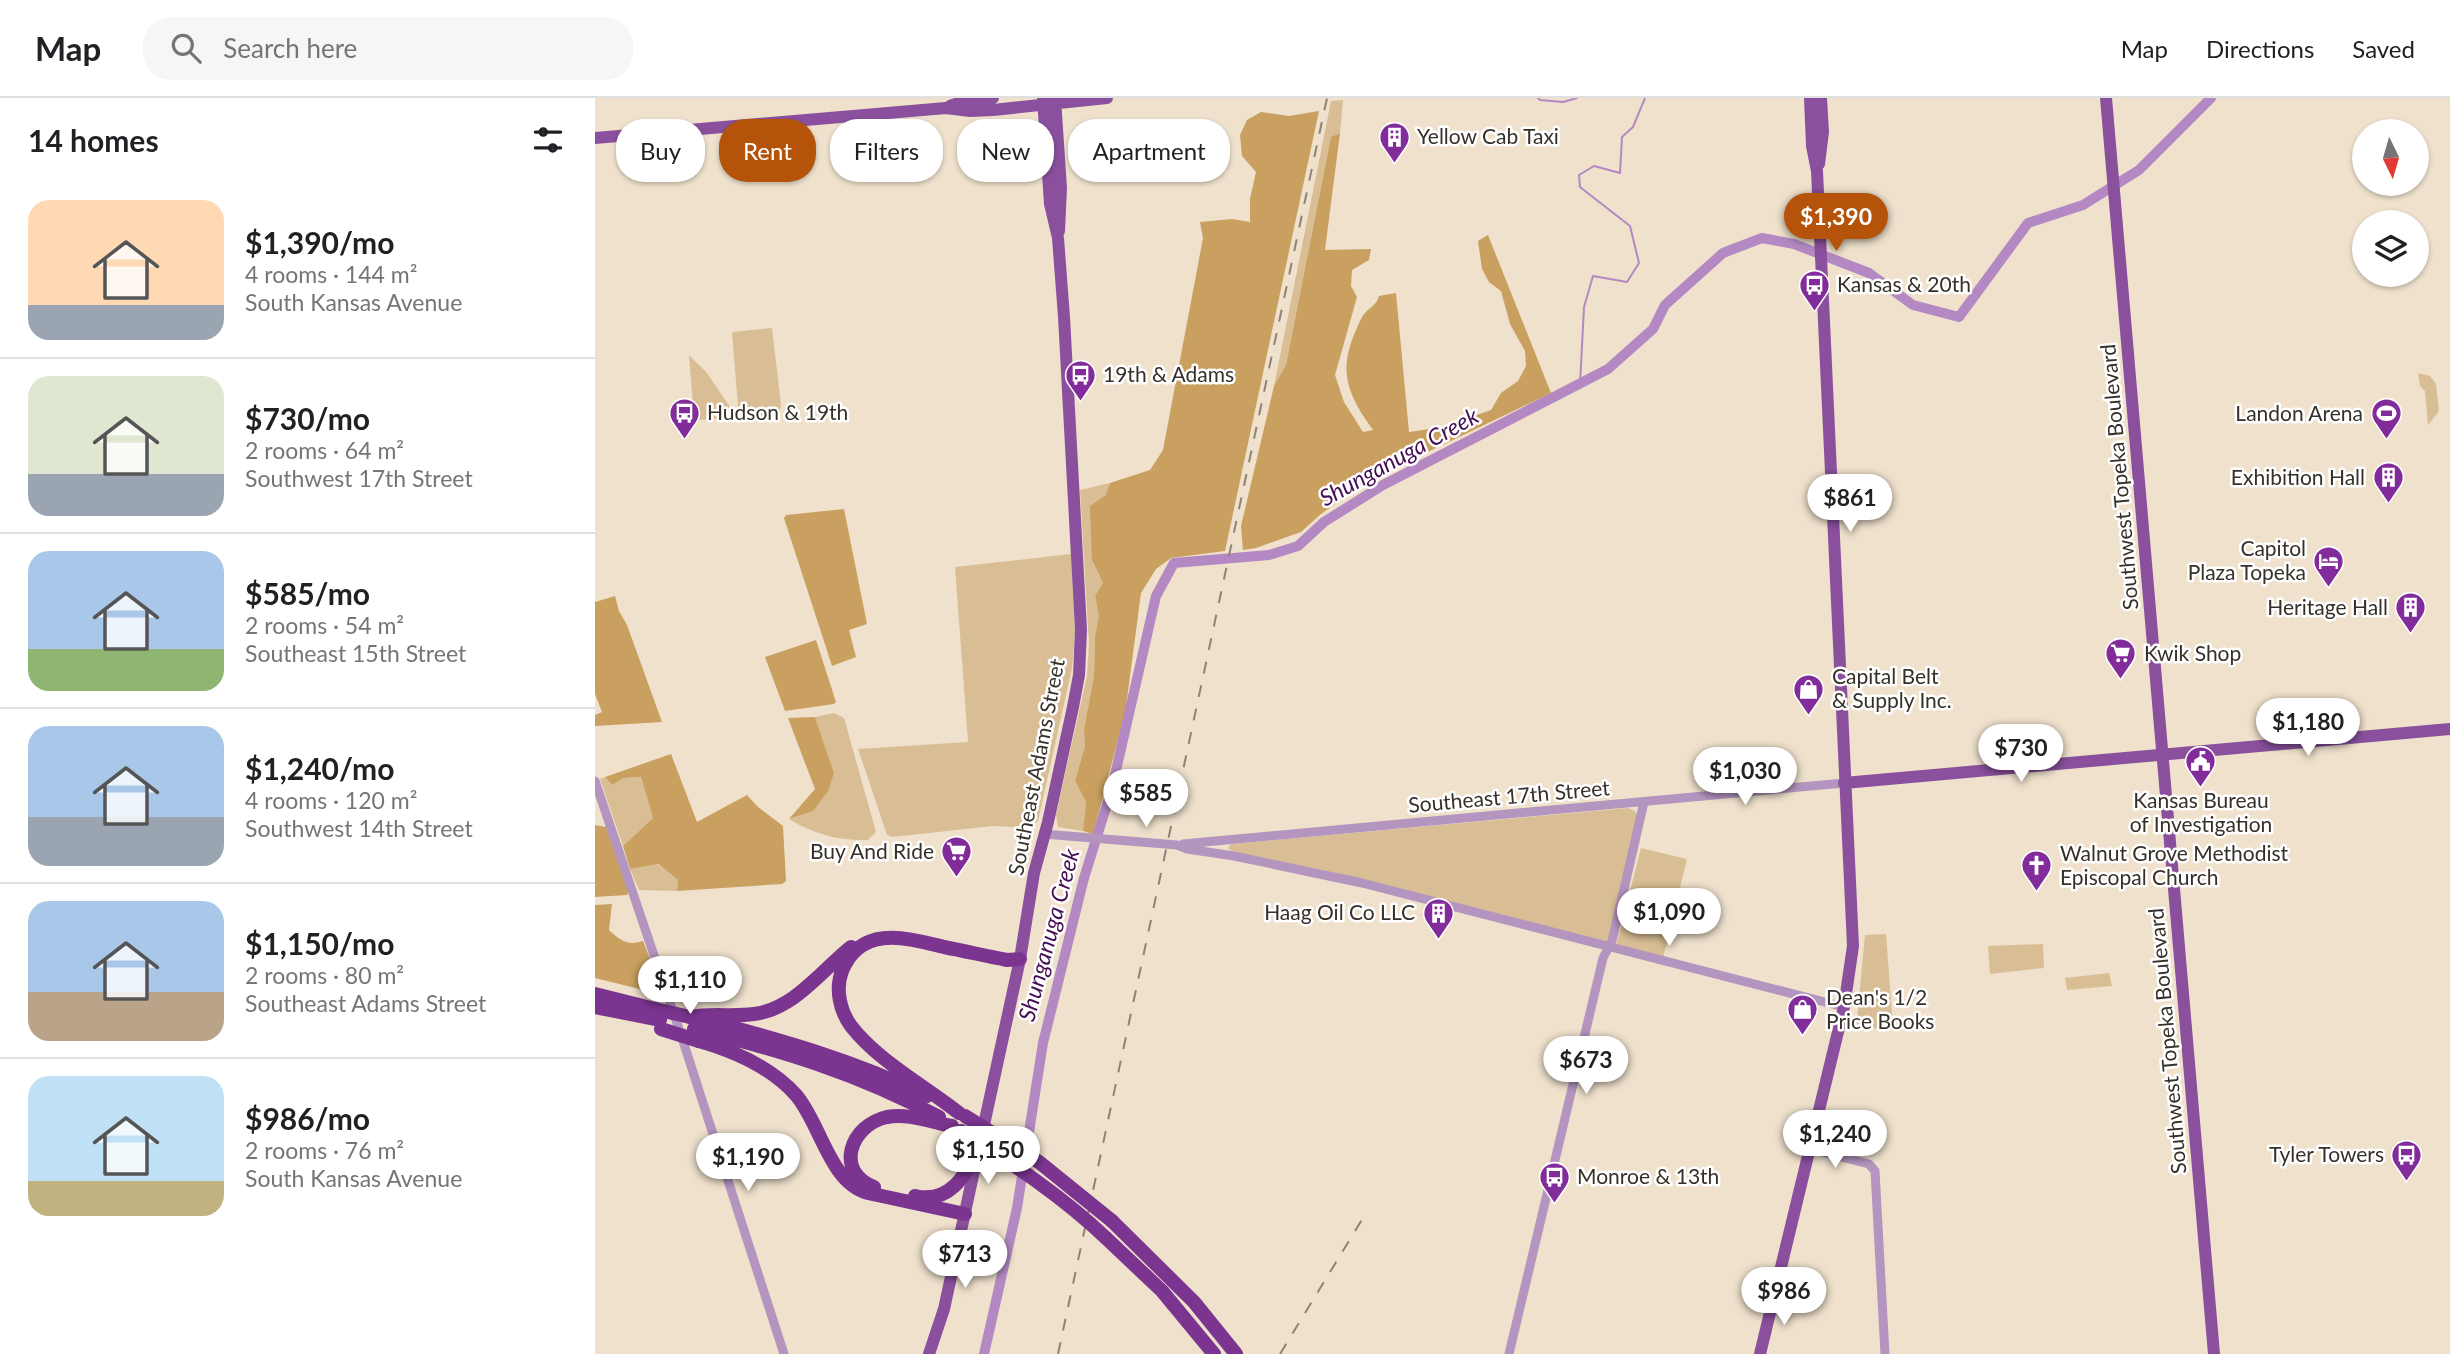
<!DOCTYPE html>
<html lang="en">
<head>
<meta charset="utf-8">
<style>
  :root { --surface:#fff; --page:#f6f6f6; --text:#202124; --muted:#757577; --line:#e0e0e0; --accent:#b45309 }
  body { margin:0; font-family:Lato,sans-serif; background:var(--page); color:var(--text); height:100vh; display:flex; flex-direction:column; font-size:26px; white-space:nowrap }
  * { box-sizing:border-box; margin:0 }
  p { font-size:23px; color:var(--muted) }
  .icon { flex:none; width:38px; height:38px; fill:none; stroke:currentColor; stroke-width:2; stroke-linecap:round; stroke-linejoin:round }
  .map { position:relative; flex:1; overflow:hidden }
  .drawer { display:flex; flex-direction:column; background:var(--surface); width:595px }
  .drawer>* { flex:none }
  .banner { position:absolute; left:21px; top:21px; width:665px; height:63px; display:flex; gap:14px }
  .needle { width:46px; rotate:175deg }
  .fabs { position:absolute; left:1757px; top:21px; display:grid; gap:14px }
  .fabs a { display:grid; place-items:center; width:77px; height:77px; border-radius:50%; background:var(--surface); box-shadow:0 2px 5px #0004; font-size:35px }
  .price { position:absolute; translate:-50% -60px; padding:0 16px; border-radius:24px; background:#fff; color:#222; font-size:23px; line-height:46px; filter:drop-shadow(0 2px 4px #0008) }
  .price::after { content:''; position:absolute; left:50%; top:42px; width:21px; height:16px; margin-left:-10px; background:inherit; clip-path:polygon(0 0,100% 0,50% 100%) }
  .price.selected { background:var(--accent); color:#fff }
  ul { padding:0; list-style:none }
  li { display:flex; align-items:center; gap:21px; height:175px; padding:0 28px }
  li+li { border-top:2px solid var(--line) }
  li span { display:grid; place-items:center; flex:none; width:196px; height:140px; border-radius:21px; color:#555 }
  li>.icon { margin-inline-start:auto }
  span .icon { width:84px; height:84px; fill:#fffc; stroke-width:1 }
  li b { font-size:30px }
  h2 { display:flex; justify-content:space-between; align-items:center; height:84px; padding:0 28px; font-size:30px }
  .tag { padding:0 24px; border-radius:28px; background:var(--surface); box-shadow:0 2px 5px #0004; font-size:24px; line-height:63px }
  .tag.selected { background:var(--accent); color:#fff }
  header { display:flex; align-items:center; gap:42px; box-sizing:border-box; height:98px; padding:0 35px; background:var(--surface); border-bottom:2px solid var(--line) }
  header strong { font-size:33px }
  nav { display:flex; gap:38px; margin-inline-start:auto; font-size:24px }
  .search { width:490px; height:63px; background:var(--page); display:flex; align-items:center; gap:18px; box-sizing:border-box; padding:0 24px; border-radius:28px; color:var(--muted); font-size:26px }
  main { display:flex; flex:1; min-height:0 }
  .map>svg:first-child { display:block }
</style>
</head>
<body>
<header>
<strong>Map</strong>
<div class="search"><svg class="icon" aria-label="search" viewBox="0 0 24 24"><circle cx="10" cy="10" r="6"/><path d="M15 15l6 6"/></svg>Search here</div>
<nav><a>Map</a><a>Directions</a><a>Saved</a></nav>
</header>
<main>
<section class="drawer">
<h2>14 homes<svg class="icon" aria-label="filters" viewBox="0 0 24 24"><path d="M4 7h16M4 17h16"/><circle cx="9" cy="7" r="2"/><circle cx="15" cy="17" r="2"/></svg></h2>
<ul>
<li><span style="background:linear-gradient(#ffd9b3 75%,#9aa5b1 0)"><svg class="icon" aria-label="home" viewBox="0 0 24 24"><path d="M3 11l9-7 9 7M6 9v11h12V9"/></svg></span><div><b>$1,390/mo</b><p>4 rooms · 144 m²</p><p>South Kansas Avenue</p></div></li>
<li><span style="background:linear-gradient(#dfe7d0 70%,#9aa5b1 0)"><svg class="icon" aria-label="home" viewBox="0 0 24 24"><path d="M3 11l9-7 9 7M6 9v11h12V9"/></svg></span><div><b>$730/mo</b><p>2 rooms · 64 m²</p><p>Southwest 17th Street</p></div></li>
<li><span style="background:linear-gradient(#a9c7e8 70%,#8fb573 0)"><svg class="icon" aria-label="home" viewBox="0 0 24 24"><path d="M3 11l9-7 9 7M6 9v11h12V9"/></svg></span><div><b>$585/mo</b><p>2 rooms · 54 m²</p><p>Southeast 15th Street</p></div></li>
<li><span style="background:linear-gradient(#a9c7e8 65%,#9aa5b1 0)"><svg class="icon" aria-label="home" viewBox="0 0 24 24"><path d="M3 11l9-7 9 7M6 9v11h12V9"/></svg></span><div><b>$1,240/mo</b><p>4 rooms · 120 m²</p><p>Southwest 14th Street</p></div></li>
<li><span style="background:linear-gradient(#a9c7e8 65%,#b9a48a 0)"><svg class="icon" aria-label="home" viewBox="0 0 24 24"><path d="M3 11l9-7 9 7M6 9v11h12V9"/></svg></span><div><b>$1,150/mo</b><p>2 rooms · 80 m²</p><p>Southeast Adams Street</p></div></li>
<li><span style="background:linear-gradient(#bfe0f5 75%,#c2b280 0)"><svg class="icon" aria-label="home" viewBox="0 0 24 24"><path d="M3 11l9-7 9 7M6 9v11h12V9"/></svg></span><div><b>$986/mo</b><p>2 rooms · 76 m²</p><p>South Kansas Avenue</p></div></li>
</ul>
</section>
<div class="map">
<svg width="1855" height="1256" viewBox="0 0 1855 1256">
  <rect width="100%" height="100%" fill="#efe1cc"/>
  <!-- green -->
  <path fill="#d9be95" d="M 748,2 L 745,35 L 736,40 L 691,267 L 679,288 L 736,3 Z
    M 177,230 L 186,307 L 185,313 C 173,321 150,324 143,309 L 137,234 Z
    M 94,257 L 112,275 L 139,315 L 138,320 L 103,322 L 99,320 Z
    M 1823,275 L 1835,278 L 1841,286 L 1844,313 L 1833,327 L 1830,293 L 1825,288 Z
    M 515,385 L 497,462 L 508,485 L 500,498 L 504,518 L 500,538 L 499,578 L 489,631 L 490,648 L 480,683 L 491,704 L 488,733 L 463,729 L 461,717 L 492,578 L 494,546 L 485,392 Z
    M 476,456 L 480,536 L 477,570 L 443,723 L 435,730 L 398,728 L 297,739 L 292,737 L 263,651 L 373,644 L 360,469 Z
    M 239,615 L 249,620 L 281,734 L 273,742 C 245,743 218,736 194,721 L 218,713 L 239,675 L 220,619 Z
    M 10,679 L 17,687 L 29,680 L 46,679 L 58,720 L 28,748 L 5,681 Z
    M 1033,710 L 1040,713 L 1043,719 L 1013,844 L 637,753 L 633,750 L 636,746 Z
    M 1046,750 L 1092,761 L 1068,860 L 1021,848 Z
    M 62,766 L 83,782 L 82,793 L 44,792 L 35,771 Z
    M 1291,836 L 1298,929 L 1261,932 L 1270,837 Z
    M 1448,846 L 1449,870 L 1395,876 L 1393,848 Z
    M 1514,875 L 1517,888 L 1472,892 L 1470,880 Z"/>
  <!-- forest -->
  <path fill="#c9a060" d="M 724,13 L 630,453 L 576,460 L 561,471 L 546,495 L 530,616 L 498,736 L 488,733 L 491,704 L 480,683 L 490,648 L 489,631 L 499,578 L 500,538 L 504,518 L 500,498 L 508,485 L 497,462 L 495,408 L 511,397 L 515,385 L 555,372 L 568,352 L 608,140 L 605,124 L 637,121 L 655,124 L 655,101 L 661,74 L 647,58 L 645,37 L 652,22 L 666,14 L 694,18 Z
    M 745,35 L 730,152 L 776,151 L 774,162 L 757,172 L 756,188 L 762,199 L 740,277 L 749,304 L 768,334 L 778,332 C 747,289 743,267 767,219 C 772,210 781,209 784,198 L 801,195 L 814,334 L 847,329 L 896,312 L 906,295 L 923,283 L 931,268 L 930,253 L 915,226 L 906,193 L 894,184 L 887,171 L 883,143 L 893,137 L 956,295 L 774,382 L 726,416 L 706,434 L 661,450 L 648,452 L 646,428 L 679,288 L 691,267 L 736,39 Z
    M 249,411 L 272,526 L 254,532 L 261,559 L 237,568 L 189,420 L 191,417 Z
    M 20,498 L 24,513 L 32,527 L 67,624 L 0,628 L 0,617 L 7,614 L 0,596 L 0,504 Z
    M 221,542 L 241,604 L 239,606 L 190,613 L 170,559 Z
    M 220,619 L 239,675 L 233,693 L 218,713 L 194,721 L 220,691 L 193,620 Z
    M 76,656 L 102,724 L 152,697 L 163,709 L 188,728 L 191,783 L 187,786 L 82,793 L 83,782 L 63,766 L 35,771 L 28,748 L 58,720 L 46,679 L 29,680 L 17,687 L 10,679 Z
    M 0,727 L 11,729 L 34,793 L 32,797 L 0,799 Z
    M 17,806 L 14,832 C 26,843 33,848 48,843 L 69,897 L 0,880 L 0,807 Z"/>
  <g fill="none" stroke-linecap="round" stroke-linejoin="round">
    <!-- stream -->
    <path stroke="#b489c3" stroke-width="2" d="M 943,0 L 945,2 L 968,4 L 982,0
      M 985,286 L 989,209 L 998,178 L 1032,184 L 1044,165 L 1035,128 L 985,89 L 984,77 L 999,68 L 1025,75 L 1027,39 L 1038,29 L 1050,0"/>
    <!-- river -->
    <path stroke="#b489c3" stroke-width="10" d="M 389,1256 L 422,1110 L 448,945 L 489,780 L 517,690 L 561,498 L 579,465 L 674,457 L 703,448 L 729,424 L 788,387 L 1013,271 L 1058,231 L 1070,207 L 1128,155 L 1167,140 L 1199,146 L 1274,175 L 1318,207 L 1364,219 L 1433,125 L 1488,107 L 1544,72 L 1616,0"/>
    <!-- minor -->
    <path stroke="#b495bf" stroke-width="9" d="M 0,683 L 88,943 L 189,1256
      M 449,736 L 582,747 L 592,751 L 639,758 L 767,785 L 1249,909
      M 588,746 L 1249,685
      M 1215,1051 L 1274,1066 L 1280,1073 L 1290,1256
      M 914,1256 L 1008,860 L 1017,843 L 1049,704"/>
    <!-- major -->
    <path stroke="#8a509d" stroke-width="12" d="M 1511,0 L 1619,1256
      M 460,1 L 466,90 L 464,133
      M 355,8 L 369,3 L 398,0
      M 0,40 L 351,10 L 375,13 L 398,12 L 512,0
      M 1224,66 L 1228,34 L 1226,0
      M 1249,685 L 1855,631
      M 334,1256 L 349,1211 L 425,861 L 439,775 L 453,724 L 478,609 L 484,577 L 486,532 L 469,219 L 463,140 L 455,106 L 448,0
      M 1165,1256 L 1249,909 L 1258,848 L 1222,73 L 1217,48 L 1215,0"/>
    <!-- highway -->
    <path stroke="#7b3590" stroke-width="14" d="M 0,896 L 60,911
      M 0,909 L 65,922
      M 95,919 C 116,915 137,919 159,916 C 199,911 226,873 256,849
      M 110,922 C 186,942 261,963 332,998
      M 99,931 C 186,952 264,976 344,1019
      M 104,943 C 139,953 176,969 201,997 C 226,1026 234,1084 273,1095 L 370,1116
      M 364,1015 C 330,988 283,963 256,928 C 245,913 240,891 247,873 C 266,826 312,840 349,849 C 370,853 391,858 412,862 L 425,861
      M 279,1089 C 239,1074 255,1027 292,1019 C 314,1015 335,1024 357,1028
      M 320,1098 C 354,1106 369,1079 383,1053
      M 517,1123 L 599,1204 L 641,1256
      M 511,1140 L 567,1193 L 619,1256"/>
    <!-- rail -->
    <path stroke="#8d8476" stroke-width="2" stroke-dasharray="12 12" stroke-linecap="butt" d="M 463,1256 L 732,0
      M 685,1256 L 768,1120"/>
    <!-- highway-bridge -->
    <path stroke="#7b3590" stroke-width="14" d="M 60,911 L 95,919
      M 66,931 L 104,943
      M 370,1018 L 444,1064 L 517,1123
      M 366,1033 C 417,1065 468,1099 511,1140"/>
  </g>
  <!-- icons -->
  <defs>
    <symbol id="building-pin" viewBox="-11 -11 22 30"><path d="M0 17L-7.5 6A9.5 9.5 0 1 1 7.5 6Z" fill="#812c9a" stroke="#fff"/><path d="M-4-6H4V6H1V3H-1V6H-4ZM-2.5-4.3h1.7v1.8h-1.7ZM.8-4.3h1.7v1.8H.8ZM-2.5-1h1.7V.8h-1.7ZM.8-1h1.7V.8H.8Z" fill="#fff"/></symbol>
    <symbol id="bus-pin" viewBox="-11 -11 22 30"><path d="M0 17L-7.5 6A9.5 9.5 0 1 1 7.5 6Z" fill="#812c9a" stroke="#fff"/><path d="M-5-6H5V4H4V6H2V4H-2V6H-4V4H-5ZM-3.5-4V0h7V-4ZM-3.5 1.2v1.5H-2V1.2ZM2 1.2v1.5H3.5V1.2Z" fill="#fff"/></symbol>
    <symbol id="stadium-pin" viewBox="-11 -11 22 30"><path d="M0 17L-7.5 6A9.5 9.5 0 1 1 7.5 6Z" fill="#812c9a" stroke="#fff"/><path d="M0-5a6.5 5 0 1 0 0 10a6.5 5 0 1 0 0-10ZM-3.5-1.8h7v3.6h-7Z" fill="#fff"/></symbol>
    <symbol id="hotel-pin" viewBox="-11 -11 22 30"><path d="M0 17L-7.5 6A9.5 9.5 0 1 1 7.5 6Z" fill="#812c9a" stroke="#fff"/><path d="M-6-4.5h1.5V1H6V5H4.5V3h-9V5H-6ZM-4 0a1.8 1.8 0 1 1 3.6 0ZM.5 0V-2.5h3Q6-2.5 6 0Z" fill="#fff"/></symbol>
    <symbol id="supermarket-pin" viewBox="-11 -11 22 30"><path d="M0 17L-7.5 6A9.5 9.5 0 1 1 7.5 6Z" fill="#812c9a" stroke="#fff"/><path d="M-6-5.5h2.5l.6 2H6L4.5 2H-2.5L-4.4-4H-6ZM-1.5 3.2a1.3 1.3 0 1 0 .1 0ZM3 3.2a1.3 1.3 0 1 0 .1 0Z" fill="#fff"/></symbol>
    <symbol id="shop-pin" viewBox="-11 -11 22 30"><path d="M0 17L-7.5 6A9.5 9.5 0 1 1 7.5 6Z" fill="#812c9a" stroke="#fff"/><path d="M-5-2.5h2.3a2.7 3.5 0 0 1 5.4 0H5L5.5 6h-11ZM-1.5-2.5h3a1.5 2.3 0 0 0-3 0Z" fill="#fff"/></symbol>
    <symbol id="civic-pin" viewBox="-11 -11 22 30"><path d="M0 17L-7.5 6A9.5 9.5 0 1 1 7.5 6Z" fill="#812c9a" stroke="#fff"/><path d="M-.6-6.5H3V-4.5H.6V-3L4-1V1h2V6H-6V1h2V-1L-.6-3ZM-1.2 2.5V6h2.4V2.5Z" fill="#fff"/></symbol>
    <symbol id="church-pin" viewBox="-11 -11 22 30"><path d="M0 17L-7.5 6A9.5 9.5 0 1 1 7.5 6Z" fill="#812c9a" stroke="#fff"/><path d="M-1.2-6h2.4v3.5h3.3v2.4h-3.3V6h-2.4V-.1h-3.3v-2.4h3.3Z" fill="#fff"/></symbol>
  </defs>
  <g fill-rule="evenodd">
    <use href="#building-pin" x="782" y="22" width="35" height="47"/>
    <use href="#bus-pin" x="1202" y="170" width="35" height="47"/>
    <use href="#bus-pin" x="468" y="260" width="35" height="47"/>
    <use href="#bus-pin" x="72" y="298" width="35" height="47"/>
    <use href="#stadium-pin" x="1774" y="298" width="35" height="47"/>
    <use href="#building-pin" x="1776" y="362" width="35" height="47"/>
    <use href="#hotel-pin" x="1716" y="446" width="35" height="47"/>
    <use href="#building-pin" x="1798" y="492" width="35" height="47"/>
    <use href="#supermarket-pin" x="1508" y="538" width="35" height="47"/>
    <use href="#shop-pin" x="1196" y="574" width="35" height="47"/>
    <use href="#civic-pin" x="1588" y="646" width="35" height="47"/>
    <use href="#supermarket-pin" x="344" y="736" width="35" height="47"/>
    <use href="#church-pin" x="1424" y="750" width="35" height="47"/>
    <use href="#building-pin" x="826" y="798" width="35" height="47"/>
    <use href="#shop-pin" x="1190" y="894" width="35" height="47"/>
    <use href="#bus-pin" x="1794" y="1040" width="35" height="47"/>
    <use href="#bus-pin" x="942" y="1062" width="35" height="47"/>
  </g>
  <g text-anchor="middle" stroke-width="5" stroke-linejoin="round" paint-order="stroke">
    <!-- poi labels -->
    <g font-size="21" fill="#353028" stroke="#fff" text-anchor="start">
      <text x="822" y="46">Yellow Cab Taxi</text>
      <text x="1242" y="194">Kansas &amp; 20th</text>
      <text x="508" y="284">19th &amp; Adams</text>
      <text x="112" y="322">Hudson &amp; 19th</text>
      <text x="1768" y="323" text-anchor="end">Landon Arena</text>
      <text x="1770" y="387" text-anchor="end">Exhibition Hall</text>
      <text x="1711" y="458" text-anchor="end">Capitol<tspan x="1711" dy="24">Plaza Topeka</tspan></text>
      <text x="1793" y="517" text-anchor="end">Heritage Hall</text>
      <text x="1549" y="563">Kwik Shop</text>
      <text x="1237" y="586">Capital Belt<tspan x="1237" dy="24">&amp; Supply Inc.</tspan></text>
      <text x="1606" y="710" text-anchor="middle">Kansas Bureau<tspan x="1606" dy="24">of Investigation</tspan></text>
      <text x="339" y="761" text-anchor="end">Buy And Ride</text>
      <text x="1465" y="763">Walnut Grove Methodist<tspan x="1465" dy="24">Episcopal Church</tspan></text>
      <text x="820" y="822" text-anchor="end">Haag Oil Co LLC</text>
      <text x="1231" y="907">Dean's 1/2<tspan x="1231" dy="24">Price Books</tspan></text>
      <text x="1789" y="1064" text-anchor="end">Tyler Towers</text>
      <text x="982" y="1086">Monroe &amp; 13th</text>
    </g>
    <!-- street labels -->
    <g font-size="21" fill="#353028" stroke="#fff">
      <text transform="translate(1525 379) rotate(-95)" y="7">Southwest Topeka Boulevard</text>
      <text transform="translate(442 669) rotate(-79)" y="7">Southeast Adams Street</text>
      <text transform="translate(914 699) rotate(-5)" y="7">Southeast 17th Street</text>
      <text transform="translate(1573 943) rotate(-95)" y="7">Southwest Topeka Boulevard</text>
    </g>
    <!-- water labels -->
    <g font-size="23" font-style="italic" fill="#440d54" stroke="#fff">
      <text transform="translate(804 359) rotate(-29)" y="8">Shunganuga Creek</text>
      <text transform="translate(454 837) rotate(-75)" y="8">Shunganuga Creek</text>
    </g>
  </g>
</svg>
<div class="fabs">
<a><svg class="needle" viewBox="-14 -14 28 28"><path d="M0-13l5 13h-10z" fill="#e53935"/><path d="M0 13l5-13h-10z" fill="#757577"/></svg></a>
<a><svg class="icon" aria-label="layers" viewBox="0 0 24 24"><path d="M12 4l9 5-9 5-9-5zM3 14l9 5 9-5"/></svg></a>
</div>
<b class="price selected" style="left:1241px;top:155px">$1,390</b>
<b class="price" style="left:1255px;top:436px">$861</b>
<b class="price" style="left:1713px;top:660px">$1,180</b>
<b class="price" style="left:1426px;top:686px">$730</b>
<b class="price" style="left:1150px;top:709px">$1,030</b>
<b class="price" style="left:551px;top:731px">$585</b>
<b class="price" style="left:1074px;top:850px">$1,090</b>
<b class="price" style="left:95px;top:918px">$1,110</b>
<b class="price" style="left:991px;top:998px">$673</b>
<b class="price" style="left:1240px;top:1072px">$1,240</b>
<b class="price" style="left:393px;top:1088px">$1,150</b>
<b class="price" style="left:153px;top:1095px">$1,190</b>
<b class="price" style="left:370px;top:1192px">$713</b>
<b class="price" style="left:1189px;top:1229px">$986</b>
<div class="banner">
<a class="tag">Buy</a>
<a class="tag selected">Rent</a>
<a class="tag">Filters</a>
<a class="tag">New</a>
<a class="tag">Apartment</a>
</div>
</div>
</main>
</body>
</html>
